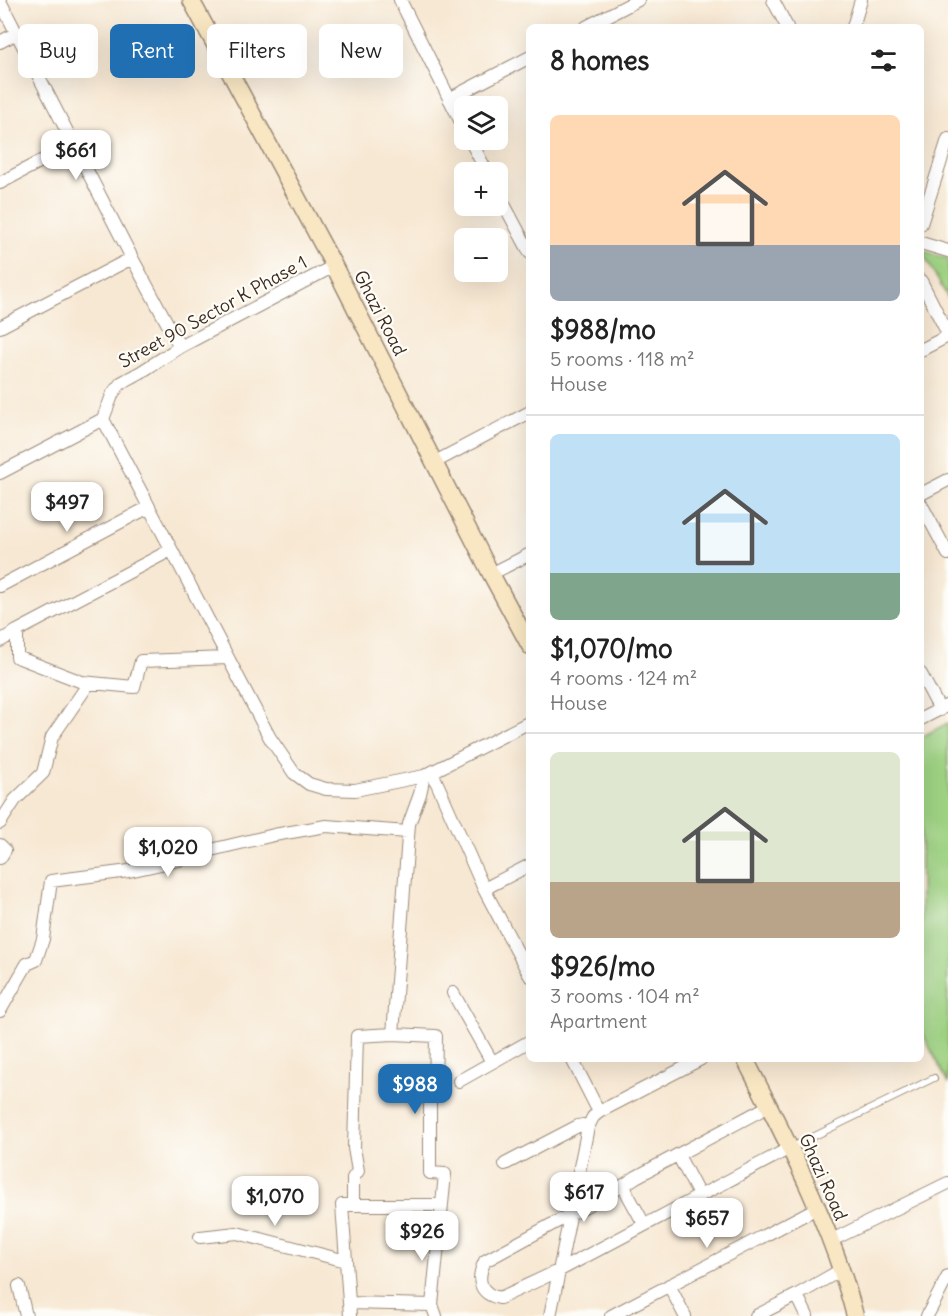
<!DOCTYPE html>
<html lang="en">
<head>
<meta charset="utf-8">
<style>
  :root { --surface:#fff; --page:#f6f6f6; --text:#222; --muted:#767676; --line:#e0e0e0; --accent:#1f6fb2 }
  body { margin:0; font-family:Delius,sans-serif; background:var(--page); color:var(--text); height:100vh; display:flex; flex-direction:column; font-size:22px; white-space:nowrap }
  * { box-sizing:border-box; margin:0 }
  p { font-size:20px; color:var(--muted) }
  .icon { flex:none; width:33px; height:33px; fill:none; stroke:currentColor; stroke-width:2; stroke-linecap:round; stroke-linejoin:round }
  .map { position:relative; flex:1; overflow:hidden }
  .panel { position:absolute; left:526px; top:24px; width:398px; height:1038px; display:flex; flex-direction:column; background:var(--surface); border-radius:9px; box-shadow:0 6px 24px #0002 }
  .panel>* { flex:none }
  .top-card { position:absolute; left:18px; top:24px; width:418px; height:54px; display:flex; gap:12px }
  .buttons { position:absolute; left:454px; top:96px; display:grid; gap:12px }
  .buttons a { display:grid; place-items:center; width:54px; height:54px; border-radius:9px; background:var(--surface); box-shadow:0 6px 24px #0002; font-size:30px }
  .price { position:absolute; translate:-50% -51px; padding:0 14px; border-radius:12px; background:#fff; color:#222; font-size:20px; line-height:39px; filter:drop-shadow(0 2px 3px #0008) }
  .price::after { content:''; position:absolute; left:50%; top:36px; width:18px; height:14px; margin-left:-9px; background:inherit; clip-path:polygon(0 0,100% 0,50% 100%) }
  .price.active { background:var(--accent); color:#fff }
  ul { padding:0; list-style:none }
  li { display:grid; align-content:center; gap:12px; height:318px; padding:0 24px }
  li+li { border-top:2px solid var(--line) }
  li span { display:grid; place-items:center; height:186px; border-radius:9px; color:#555 }
  li>.icon { margin-inline-start:auto }
  span .icon { width:108px; height:108px; fill:#fffc; stroke-width:1 }
  li b { font-size:26px }
  h2 { display:flex; justify-content:space-between; align-items:center; height:72px; padding:0 24px; font-size:26px }
  .pill { padding:0 21px; border-radius:9px; background:var(--surface); box-shadow:0 6px 24px #0002; font-size:21px; line-height:54px }
  .pill.active { background:var(--accent); color:#fff }
  .map>svg:first-child { display:block }
</style>
</head>
<body>
<div class="map">
<svg width="948" height="1316" viewBox="0 0 948 1316">
  <rect width="100%" height="100%" fill="#fdfcf7"/>
  <filter id="ink" filterUnits="userSpaceOnUse"><feTurbulence type="fractalNoise" baseFrequency=".0167" numOctaves="2"/><feDisplacementMap in="SourceGraphic" scale="12" xChannelSelector="R" yChannelSelector="G"/><feConvolveMatrix kernelMatrix="1 2 1 2 8 2 1 2 1" color-interpolation-filters="sRGB"/></filter>
  <filter id="wash" filterUnits="userSpaceOnUse"><feTurbulence type="fractalNoise" baseFrequency=".008" numOctaves="4" result="noise"/><feDisplacementMap in="SourceGraphic" scale="24" xChannelSelector="R" yChannelSelector="G"/><feGaussianBlur stdDeviation="1.35" result="paint"/><feColorMatrix in="noise" values="0 0 0 0 0 0 0 0 0 0 0 0 0 0 0 0 0 1.4 0 .05"/><feComposite in="paint" operator="in"/></filter>
  <g filter="url(#wash)">
    <rect width="100%" height="100%" fill="#f7e8d3"/>
    <!-- green -->
    <path fill="#9ed282" stroke="#6c7e50" stroke-width="1.5" d="M 921,250 L 948,259 L 948,298 Z
      M 948,723 L 948,1084 L 921,1030 L 921,737 Z"/>
  </g>
  <g filter="url(#ink)">
    <g fill="none" stroke-linecap="round" stroke-linejoin="round">
      <defs>
        <path id="service" d="M 790,1148 L 934,1078"/>
        <path id="minor" d="M 400,0 L 465,130
          M 773,0 L 787,27
          M 0,1 L 132,258 L 180,347
          M 586,27 L 638,0
          M 853,27 L 861,0
          M 0,42 L 17,33
          M 449,99 L 530,57
          M 470,140 L 487,172
          M 0,183 L 73,144
          M 498,193 L 530,253
          M 921,224 L 948,139
          M 921,243 L 948,251
          M 921,281 L 948,334
          M 0,327 L 132,258
          M 921,350 L 948,336
          M 103,419 L 270,738 L 294,773 L 309,784 L 326,789 L 355,790 L 424,776 L 530,722
          M 435,462 L 530,412
          M 0,473 L 103,419 L 113,393 L 121,383 L 141,372 L 180,347 L 334,266
          M 921,494 L 948,480
          M 921,504 L 948,554
          M 171,550 L 17,631 L 17,657 L 82,682 L 134,687 L 141,661 L 228,658
          M 491,574 L 530,554
          M 0,586 L 149,507
          M 0,641 L 17,631
          M 921,674 L 940,710
          M 921,719 L 948,705
          M 432,772 L 484,889 L 530,976
          M 0,823 L 15,800 L 43,773 L 52,737 L 89,683
          M 0,845 L 5,850 L 0,858
          M 484,889 L 530,865
          M 453,993 L 492,1062
          M 0,1011 L 27,964 L 36,960 L 43,939 L 51,881 L 129,871 L 179,860 L 194,854 L 274,835 L 326,826 L 408,832
          M 393,1034 L 409,824 L 420,794 L 424,776
          M 572,1059 L 599,1112
          M 459,1081 L 530,1041
          M 678,1155 L 699,1195
          M 505,1164 L 578,1126 L 583,1125 L 588,1127
          M 624,1185 L 485,1261 C 476,1279 479,1294 500,1298 L 560,1270 L 790,1148
          M 353,1205 L 353,1178 L 358,1171 L 354,1148 L 357,1036 L 393,1034 L 436,1036 L 435,1090 L 430,1091 L 430,1173 L 445,1174 L 432,1305 L 436,1316
          M 644,1224 L 628,1195 L 624,1185 L 636,1177 L 769,1106
          M 200,1237 L 237,1233 L 346,1261
          M 830,1241 L 948,1183
          M 669,1285 L 685,1316
          M 19,1286 L 26,1316
          M 797,1295 L 841,1270
          M 349,1303 L 432,1305
          M 350,1316 L 342,1205 L 442,1205
          M 550,1316 L 588,1127 L 593,1117 L 599,1112 L 701,1059
          M 611,1316 L 817,1208
          M 756,1316 L 797,1295 L 807,1316
          M 927,1316 L 948,1276"/>
        <path id="secondary" d="M 191,0 L 334,266 L 491,574 L 530,646
          M 745,1059 C 787,1141 832,1226 855,1316"/>
      </defs>
      <!-- service casing -->
      <use href="#service" stroke="#998978" stroke-width="8"/>
      <!-- minor casing -->
      <use href="#minor" stroke="#998978" stroke-width="14"/>
      <!-- secondary casing -->
      <use href="#secondary" stroke="#998978" stroke-width="19"/>
      <!-- service -->
      <use href="#service" stroke="#fff" stroke-width="6"/>
      <!-- minor -->
      <use href="#minor" stroke="#fff" stroke-width="12"/>
      <!-- secondary -->
      <use href="#secondary" stroke="#f9e7c3" stroke-width="16"/>
    </g>
  </g>
  <g text-anchor="middle" stroke-width="4.5" stroke-linejoin="round" paint-order="stroke">
    <!-- street labels -->
    <g font-size="18" fill="#3b2a1e" stroke="#fdfcf7">
      <text transform="translate(213 312) rotate(-29)" y="6">Street 90 Sector K Phase 1</text>
      <text transform="translate(380 313) rotate(63)" y="6">Ghazi Road</text>
      <text transform="translate(823 1177) rotate(66)" y="6">Ghazi Road</text>
    </g>
  </g>
</svg>
<div class="buttons">
<a><svg class="icon" aria-label="layers" viewBox="0 0 24 24"><path d="M12 4l9 5-9 5-9-5zM3 14l9 5 9-5"/></svg></a>
<a>+</a>
<a>−</a>
</div>
<b class="price" style="left:76px;top:181px">$661</b>
<b class="price" style="left:67px;top:533px">$497</b>
<b class="price" style="left:168px;top:878px">$1,020</b>
<b class="price active" style="left:415px;top:1115px">$988</b>
<b class="price" style="left:584px;top:1223px">$617</b>
<b class="price" style="left:275px;top:1227px">$1,070</b>
<b class="price" style="left:707px;top:1249px">$657</b>
<b class="price" style="left:422px;top:1262px">$926</b>
<div class="top-card">
<a class="pill">Buy</a>
<a class="pill active">Rent</a>
<a class="pill">Filters</a>
<a class="pill">New</a>
</div>
<section class="panel">
<h2>8 homes<svg class="icon" aria-label="filters" viewBox="0 0 24 24"><path d="M4 7h16M4 17h16"/><circle cx="9" cy="7" r="2"/><circle cx="15" cy="17" r="2"/></svg></h2>
<ul>
<li><span style="background:linear-gradient(#ffd9b3 70%,#9aa5b1 0)"><svg class="icon" aria-label="home" viewBox="0 0 24 24"><path d="M3 11l9-7 9 7M6 9v11h12V9"/></svg></span><div><b>$988/mo</b><p>5 rooms · 118 m²</p><p>House</p></div></li>
<li><span style="background:linear-gradient(#bfe0f5 75%,#7fa58c 0)"><svg class="icon" aria-label="home" viewBox="0 0 24 24"><path d="M3 11l9-7 9 7M6 9v11h12V9"/></svg></span><div><b>$1,070/mo</b><p>4 rooms · 124 m²</p><p>House</p></div></li>
<li><span style="background:linear-gradient(#dfe7d0 70%,#b9a48a 0)"><svg class="icon" aria-label="home" viewBox="0 0 24 24"><path d="M3 11l9-7 9 7M6 9v11h12V9"/></svg></span><div><b>$926/mo</b><p>3 rooms · 104 m²</p><p>Apartment</p></div></li>
</ul>
</section>
</div>
</body>
</html>
